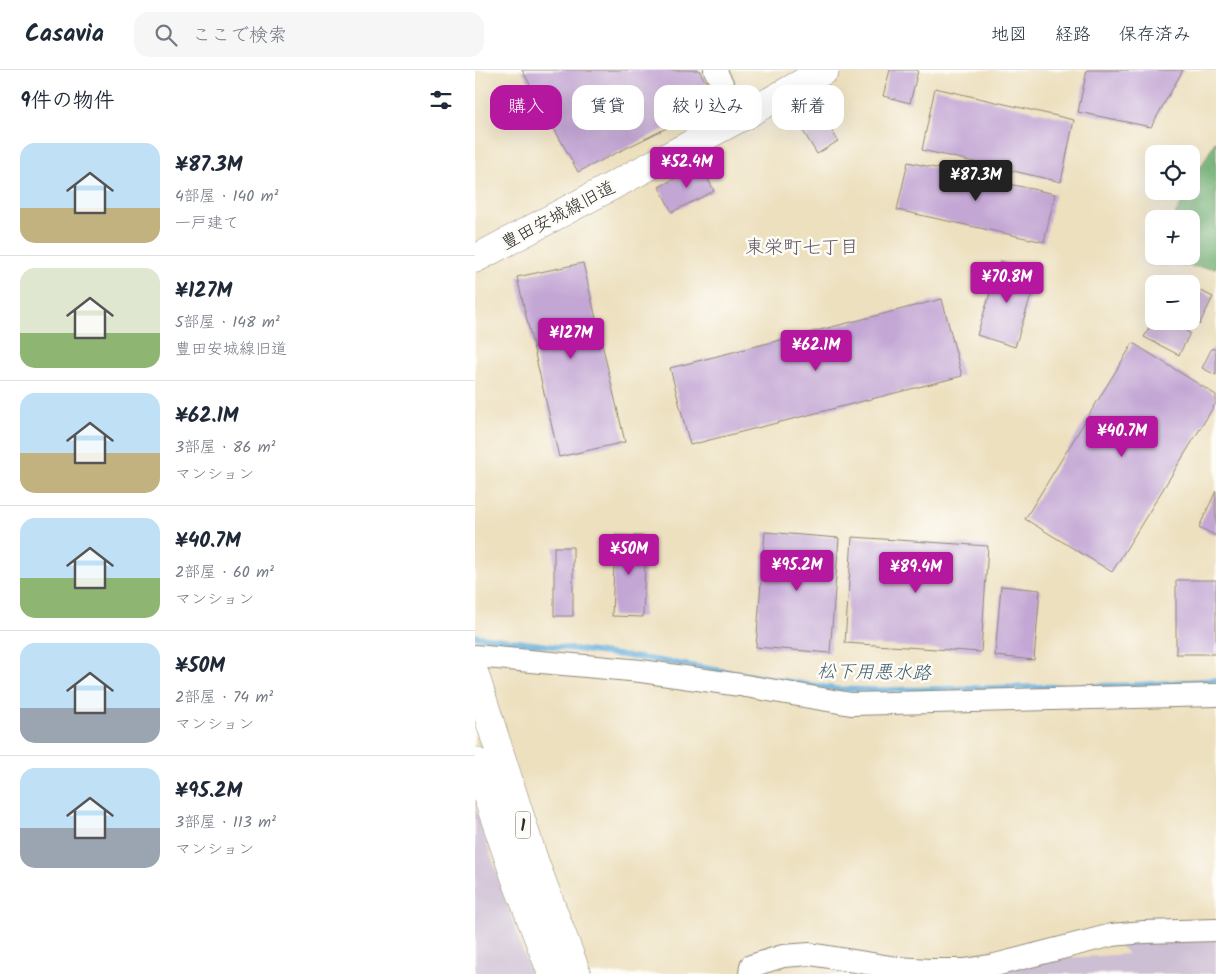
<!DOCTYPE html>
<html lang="ja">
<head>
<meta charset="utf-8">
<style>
  :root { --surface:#fff; --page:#f6f6f7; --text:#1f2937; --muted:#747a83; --line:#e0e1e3; --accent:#b5179e }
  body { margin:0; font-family:Kalam,"Klee One",sans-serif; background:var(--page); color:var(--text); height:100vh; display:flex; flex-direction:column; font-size:19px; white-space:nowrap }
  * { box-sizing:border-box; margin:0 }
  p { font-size:16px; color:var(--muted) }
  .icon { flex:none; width:28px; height:28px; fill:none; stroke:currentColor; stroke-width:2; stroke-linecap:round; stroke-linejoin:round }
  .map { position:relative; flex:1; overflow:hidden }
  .panel { display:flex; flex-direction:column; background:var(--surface); width:475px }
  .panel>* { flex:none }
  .top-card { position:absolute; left:15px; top:15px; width:475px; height:45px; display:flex; gap:10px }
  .tools { position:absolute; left:670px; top:75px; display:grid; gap:10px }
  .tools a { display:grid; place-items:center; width:55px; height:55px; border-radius:10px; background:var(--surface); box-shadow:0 5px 20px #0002; font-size:25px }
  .price { position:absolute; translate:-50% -42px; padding:0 11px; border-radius:5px; background:var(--accent); color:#fff; font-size:16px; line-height:32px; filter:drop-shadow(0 1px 2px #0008) }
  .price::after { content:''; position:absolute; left:50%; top:30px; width:15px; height:11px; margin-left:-8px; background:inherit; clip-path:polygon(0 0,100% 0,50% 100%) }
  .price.current { background:#222; color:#fff }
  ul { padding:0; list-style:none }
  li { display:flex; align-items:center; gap:15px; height:125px; padding:0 20px }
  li+li { border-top:1px solid var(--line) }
  li span { display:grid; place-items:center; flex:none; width:140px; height:100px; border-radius:15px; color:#555 }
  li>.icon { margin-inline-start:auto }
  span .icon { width:60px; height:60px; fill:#fffc; stroke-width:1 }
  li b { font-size:21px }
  h2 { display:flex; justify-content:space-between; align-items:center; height:60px; padding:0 20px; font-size:21px }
  .chip { padding:0 18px; border-radius:15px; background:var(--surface); box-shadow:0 5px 20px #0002; font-size:18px; line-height:45px }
  .chip.current { background:var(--accent); color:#fff }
  header { display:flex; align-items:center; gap:30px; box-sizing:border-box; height:70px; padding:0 25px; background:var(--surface); border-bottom:1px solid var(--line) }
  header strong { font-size:24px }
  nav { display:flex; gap:28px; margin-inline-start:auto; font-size:18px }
  .search { width:350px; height:45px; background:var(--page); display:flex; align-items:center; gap:12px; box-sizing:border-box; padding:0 18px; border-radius:15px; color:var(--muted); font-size:19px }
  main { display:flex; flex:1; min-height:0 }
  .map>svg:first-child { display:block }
</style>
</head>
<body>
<header>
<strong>Casavia</strong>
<div class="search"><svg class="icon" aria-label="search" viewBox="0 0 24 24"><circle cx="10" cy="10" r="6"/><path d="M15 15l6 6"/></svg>ここで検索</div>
<nav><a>地図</a><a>経路</a><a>保存済み</a></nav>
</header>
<main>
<section class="panel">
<h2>9件の物件<svg class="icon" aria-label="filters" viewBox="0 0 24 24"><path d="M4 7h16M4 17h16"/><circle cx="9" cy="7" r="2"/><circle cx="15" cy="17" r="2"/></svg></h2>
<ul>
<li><span style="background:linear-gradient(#bfe0f5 65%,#c2b280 0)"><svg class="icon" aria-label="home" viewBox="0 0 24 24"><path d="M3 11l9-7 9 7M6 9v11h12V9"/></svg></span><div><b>¥87.3M</b><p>4部屋 · 140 m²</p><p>一戸建て</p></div></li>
<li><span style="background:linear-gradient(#dfe7d0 65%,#8fb573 0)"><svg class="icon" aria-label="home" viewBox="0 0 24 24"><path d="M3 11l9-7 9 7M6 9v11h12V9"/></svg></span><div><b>¥127M</b><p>5部屋 · 148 m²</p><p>豊田安城線旧道</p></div></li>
<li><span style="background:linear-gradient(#bfe0f5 60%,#c2b280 0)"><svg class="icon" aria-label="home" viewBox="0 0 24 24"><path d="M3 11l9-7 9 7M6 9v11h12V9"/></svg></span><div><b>¥62.1M</b><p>3部屋 · 86 m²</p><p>マンション</p></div></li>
<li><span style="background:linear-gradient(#bfe0f5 60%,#8fb573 0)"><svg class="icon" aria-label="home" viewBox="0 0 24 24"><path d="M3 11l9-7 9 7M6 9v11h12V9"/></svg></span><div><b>¥40.7M</b><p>2部屋 · 60 m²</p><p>マンション</p></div></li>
<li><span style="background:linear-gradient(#bfe0f5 65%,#9aa5b1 0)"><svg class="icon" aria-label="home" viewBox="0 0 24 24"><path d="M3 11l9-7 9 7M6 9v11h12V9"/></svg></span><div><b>¥50M</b><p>2部屋 · 74 m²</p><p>マンション</p></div></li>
<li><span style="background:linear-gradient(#bfe0f5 60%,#9aa5b1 0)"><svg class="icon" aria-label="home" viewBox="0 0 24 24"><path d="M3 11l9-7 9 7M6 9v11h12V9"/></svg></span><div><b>¥95.2M</b><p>3部屋 · 113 m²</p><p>マンション</p></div></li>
</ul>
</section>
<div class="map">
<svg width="741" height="904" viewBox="0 0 741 904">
  <rect width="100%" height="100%" fill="#fdfcf7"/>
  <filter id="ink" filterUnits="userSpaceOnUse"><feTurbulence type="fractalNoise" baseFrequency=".02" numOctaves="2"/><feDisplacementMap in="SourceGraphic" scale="10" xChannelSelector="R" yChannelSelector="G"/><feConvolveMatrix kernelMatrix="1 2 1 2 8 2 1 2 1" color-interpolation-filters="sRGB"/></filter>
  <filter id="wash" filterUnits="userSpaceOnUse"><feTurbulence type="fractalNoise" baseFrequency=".0096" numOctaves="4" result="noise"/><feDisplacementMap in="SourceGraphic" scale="20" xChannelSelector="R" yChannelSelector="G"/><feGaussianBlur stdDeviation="1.12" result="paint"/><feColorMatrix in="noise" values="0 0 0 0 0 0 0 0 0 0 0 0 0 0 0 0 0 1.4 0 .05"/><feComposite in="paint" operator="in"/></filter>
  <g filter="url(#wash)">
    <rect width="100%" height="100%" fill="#ede0bf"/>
    <!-- industrial -->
    <path fill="#ccbed3" d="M 0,737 L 55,904 L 0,904 Z
      M 636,866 L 741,868 L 741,904 L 337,904 L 653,884 Z"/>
    <!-- forest -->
    <path fill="#71b173" stroke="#4e6e4f" d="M 741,70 L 741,198 L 672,194 L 679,183 L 679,186 L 716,186 L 716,149 L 698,149 L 713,121 L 716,121 L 716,115 Z"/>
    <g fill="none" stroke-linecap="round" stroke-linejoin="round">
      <!-- stream -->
      <path stroke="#61abd9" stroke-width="5.5" d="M 0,566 L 174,589 L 361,619 L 403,620 L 658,615 L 741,610"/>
    </g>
    <g id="blocks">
      <!-- building -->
      <path fill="#c3a6d4" d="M 47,0 L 224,0 L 236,21 L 236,36 L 103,102 Z
        M 415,0 L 443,0 L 435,33 L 408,26 Z
        M 612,0 L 708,0 L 676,57 L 603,42 Z
        M 460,18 L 599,50 L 586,112 L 447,80 Z
        M 343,38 L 363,71 L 342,84 L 322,51 Z
        M 433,92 L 580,124 L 569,172 L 422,140 Z
        M 226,95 L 239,121 L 197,142 L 184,117 Z
        M 525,191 L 563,203 L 540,277 L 502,265 Z
        M 108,193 L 150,372 L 84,387 L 42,207 Z
        M 716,216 L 738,227 L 724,255 L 716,251 Z
        M 467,229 L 487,306 L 215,375 L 195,298 Z
        M 678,251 L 693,251 L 715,263 L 704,285 L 669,267 Z
        M 658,273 L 741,325 L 741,333 L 637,502 L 550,449 Z
        M 737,278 L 741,280 L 741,305 L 727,298 Z
        M 741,421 L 741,466 L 724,457 Z
        M 290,462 L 364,468 L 355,583 L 281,577 Z
        M 140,465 L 171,466 L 168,547 L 137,546 Z
        M 377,467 L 513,476 L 506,582 L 370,573 Z
        M 79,477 L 98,477 L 98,546 L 79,546 Z
        M 701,510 L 741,510 L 741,584 L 701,584 Z
        M 526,516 L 565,520 L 559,590 L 520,586 Z"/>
    </g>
  </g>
  <g filter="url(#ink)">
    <use href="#blocks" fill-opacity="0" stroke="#8c8675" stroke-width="1"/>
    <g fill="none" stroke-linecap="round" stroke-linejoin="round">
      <defs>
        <path id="street" d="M 240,0 L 265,48
          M 0,586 L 166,601 L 265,615 L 376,634 L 741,625
          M 275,904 L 276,896 L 308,886 L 335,884 L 422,898 L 454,900 L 490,900 L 520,895 L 637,865 L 669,862 L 741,860"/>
        <path id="secondary" d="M 0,189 L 265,48 L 350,0"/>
        <path id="highway" d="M 0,605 L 60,793 L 102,904
          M 0,691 L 41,810 L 77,904"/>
      </defs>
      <!-- street casing -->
      <use href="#street" stroke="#8c8675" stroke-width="24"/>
      <!-- secondary casing -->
      <use href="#secondary" stroke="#8c8675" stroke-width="29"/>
      <!-- highway casing -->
      <use href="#highway" stroke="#8c8675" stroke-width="29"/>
      <!-- street -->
      <use href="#street" stroke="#fff" stroke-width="22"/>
      <!-- secondary -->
      <use href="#secondary" stroke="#fff" stroke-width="28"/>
      <!-- highway -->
      <use href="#highway" stroke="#fff" stroke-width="28"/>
    </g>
  </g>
  <g text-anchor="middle" stroke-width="5" stroke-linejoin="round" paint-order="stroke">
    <!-- shield labels -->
    <rect fill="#fdfcf7" stroke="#6a6a68" stroke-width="1" x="40.5" y="741.5" width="15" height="27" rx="4"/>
    <g font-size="16" font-weight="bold" fill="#2b2b2b">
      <text x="48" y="761">1</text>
    </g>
    <!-- street labels -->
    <g font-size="18" fill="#2b2b2b" stroke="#fdfcf7">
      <text transform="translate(83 145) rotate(-28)" y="6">豊田安城線旧道</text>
    </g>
    <!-- neighbourhood labels -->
    <g font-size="19" fill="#605666" stroke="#fdfcf7">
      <text x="327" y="183">東栄町七丁目</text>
    </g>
    <!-- water labels -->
    <g font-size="19" font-style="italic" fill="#415e71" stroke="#fdfcf7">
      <text transform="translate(399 601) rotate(1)" y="7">松下用悪水路</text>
    </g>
  </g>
</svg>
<div class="tools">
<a><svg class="icon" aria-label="locate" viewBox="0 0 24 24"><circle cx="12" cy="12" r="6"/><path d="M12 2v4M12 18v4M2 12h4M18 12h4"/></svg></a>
<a>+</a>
<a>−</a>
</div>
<b class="price" style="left:212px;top:119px">¥52.4M</b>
<b class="price current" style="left:501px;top:132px">¥87.3M</b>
<b class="price" style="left:532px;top:234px">¥70.8M</b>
<b class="price" style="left:96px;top:290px">¥127M</b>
<b class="price" style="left:341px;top:302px">¥62.1M</b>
<b class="price" style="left:647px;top:388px">¥40.7M</b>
<b class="price" style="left:154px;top:506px">¥50M</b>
<b class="price" style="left:322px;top:522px">¥95.2M</b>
<b class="price" style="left:441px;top:524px">¥89.4M</b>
<div class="top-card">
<a class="chip current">購入</a>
<a class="chip">賃貸</a>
<a class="chip">絞り込み</a>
<a class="chip">新着</a>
</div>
</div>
</main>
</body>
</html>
